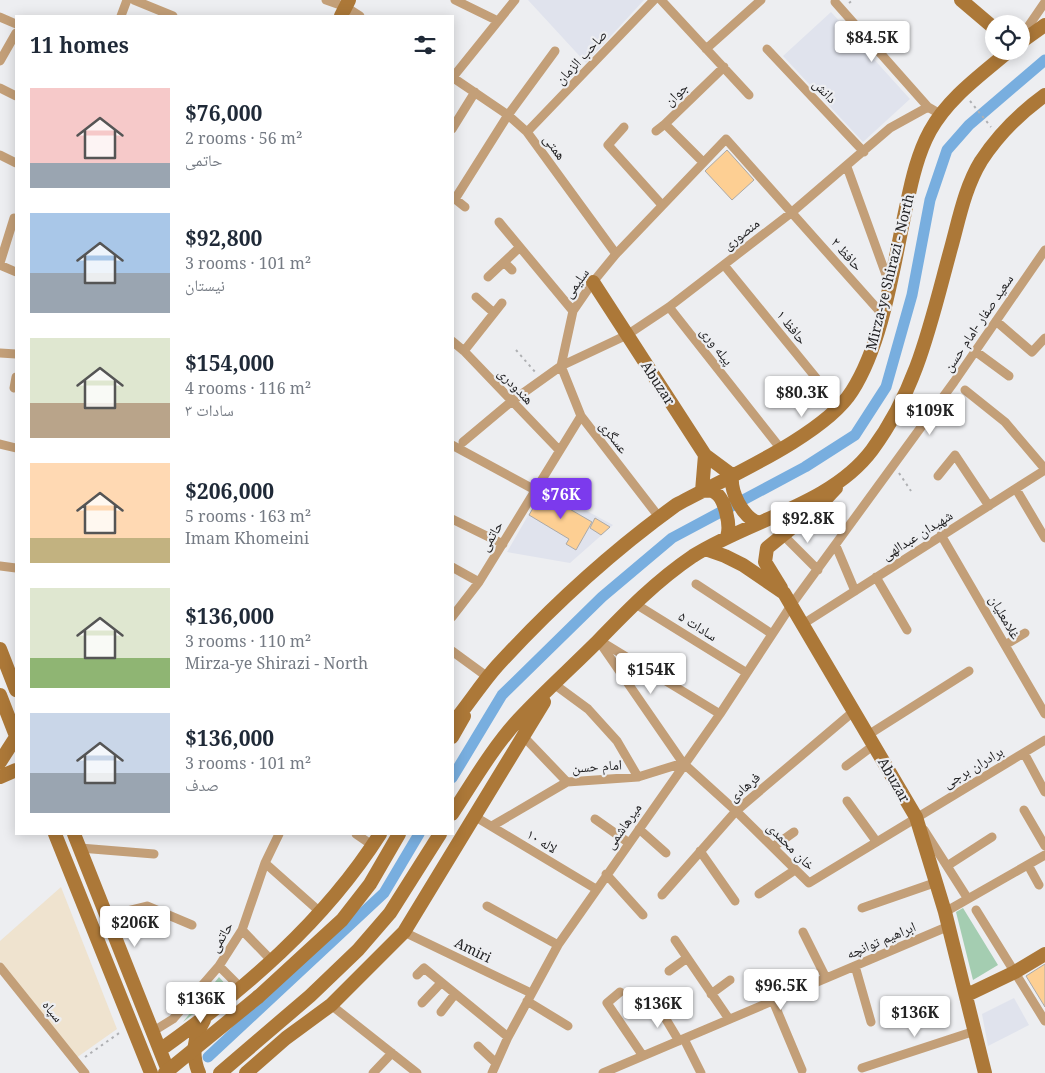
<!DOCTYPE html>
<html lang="en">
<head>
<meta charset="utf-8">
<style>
  :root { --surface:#fff; --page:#f2f2f3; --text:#1f2937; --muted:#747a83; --accent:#7c3aed }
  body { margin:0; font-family:"Noto Serif","Noto Naskh Arabic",serif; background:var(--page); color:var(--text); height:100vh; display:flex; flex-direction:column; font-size:19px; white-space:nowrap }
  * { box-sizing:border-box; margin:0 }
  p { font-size:16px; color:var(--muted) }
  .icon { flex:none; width:28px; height:28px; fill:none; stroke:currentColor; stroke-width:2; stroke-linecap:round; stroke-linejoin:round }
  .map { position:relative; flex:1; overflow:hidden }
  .side { position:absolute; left:15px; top:15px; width:439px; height:820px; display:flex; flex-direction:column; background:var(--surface); border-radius:0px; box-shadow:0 2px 12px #0003 }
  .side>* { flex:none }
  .fabs { position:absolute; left:985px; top:15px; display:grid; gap:10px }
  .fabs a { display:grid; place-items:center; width:45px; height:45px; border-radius:50%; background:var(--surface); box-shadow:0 2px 12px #0003; font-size:25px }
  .price { position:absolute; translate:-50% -42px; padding:0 11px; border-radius:5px; background:#fff; color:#222; font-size:16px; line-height:32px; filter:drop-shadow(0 1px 2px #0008) }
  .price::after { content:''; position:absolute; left:50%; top:30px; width:15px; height:11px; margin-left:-8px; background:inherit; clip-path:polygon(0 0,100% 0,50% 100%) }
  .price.selected { background:var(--accent); color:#fff }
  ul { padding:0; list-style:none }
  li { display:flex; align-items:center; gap:15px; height:125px; padding:0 15px }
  li span { display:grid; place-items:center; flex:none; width:140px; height:100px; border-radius:0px; color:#555 }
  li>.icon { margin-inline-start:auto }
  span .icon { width:60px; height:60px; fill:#fffc; stroke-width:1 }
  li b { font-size:21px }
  h2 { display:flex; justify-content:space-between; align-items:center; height:60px; padding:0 15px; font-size:21px }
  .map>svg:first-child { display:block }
</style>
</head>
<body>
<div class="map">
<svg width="1045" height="1073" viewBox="0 0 1045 1073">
  <rect width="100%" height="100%" fill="#edeef1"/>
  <!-- built -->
  <path fill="#e0e3ed" d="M 528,0 L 644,0 L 586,63 Z
    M 831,12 L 910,99 L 863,142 L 783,56 Z
    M 544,488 L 613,525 L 570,563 L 507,552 Z
    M 1014,998 L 1029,1025 L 988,1046 L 982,1014 Z"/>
  <!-- medical -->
  <path fill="#efe3cf" d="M 61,887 L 117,1029 L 76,1058 L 0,961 L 0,941 Z"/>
  <!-- green -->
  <path fill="#a4cdb1" d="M 963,908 L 998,965 L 973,980 L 956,912 Z
    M 219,977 L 228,987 L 183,1022 Z"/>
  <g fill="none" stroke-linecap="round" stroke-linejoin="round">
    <!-- canal -->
    <path stroke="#78aedf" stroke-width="11" d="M 452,778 L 502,695 L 602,597 L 672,538 L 805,467 L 855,435 L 886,387 L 912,295 L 930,200 L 947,150 L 969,125 L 1045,60
      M 208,1057 L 384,893 L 419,834"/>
  </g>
  <!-- building -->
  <path fill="#fdcf93" stroke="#aba9a7" d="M 727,150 L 754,180 L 732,200 L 705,171 Z
    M 542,493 L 592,522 L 576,550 L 566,544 L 569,539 L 529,515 Z
    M 595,518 L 610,527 L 601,535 L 590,528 Z
    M 1045,964 L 1045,1007 L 1026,976 Z"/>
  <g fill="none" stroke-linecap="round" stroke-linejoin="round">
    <!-- path -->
    <path stroke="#afb0b3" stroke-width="2" stroke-dasharray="2.5 4" stroke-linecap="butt" d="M 849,3 L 853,0
      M 970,101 L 991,127
      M 516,350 L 536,373
      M 899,473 L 911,491
      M 85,1057 L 122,1031"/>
    <!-- street -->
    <path stroke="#c39f78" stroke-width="9" d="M 134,0 L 173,16
      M 326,0 L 346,7 L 360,16
      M 455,0 L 498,21
      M 661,0 L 749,95
      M 835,2 L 928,107
      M 121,16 L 127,0
      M 0,17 L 16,24
      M 1021,37 L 1045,2
      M 706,49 L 761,0
      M 767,49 L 864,152
      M 0,61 L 16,33
      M 452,77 L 508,115 L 527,132 L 616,254
      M 453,77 L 515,0
      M 0,88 L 16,96
      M 624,127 L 608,145 L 662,205
      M 452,129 L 475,92
      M 656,131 L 665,124
      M 527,132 L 654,0
      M 0,155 L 16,163
      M 703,162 L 665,124 L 724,67
      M 847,167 L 889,283
      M 465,207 L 455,199 L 508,115 L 555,51
      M 499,222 L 573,311
      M 504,262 L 512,270
      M 0,263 L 14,218
      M 0,265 L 16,272
      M 724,265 L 839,406
      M 488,277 L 520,247
      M 476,297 L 494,313
      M 669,307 L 781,449
      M 996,321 L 1032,352 L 1045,338
      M 452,341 L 464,351 L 559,450
      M 464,351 L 502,303
      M 975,351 L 1009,376
      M 0,353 L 16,354
      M 14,388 L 16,377
      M 965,390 L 1005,422 L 1045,469
      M 463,442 L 512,401 L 561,366 L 573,311 L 593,282 L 616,254 L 726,139 L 882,314
      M 0,444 L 16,448
      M 452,445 L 535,490
      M 938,476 L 955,455 L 989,506
      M 1016,489 L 1045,538
      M 659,517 L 581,416 L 561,366 L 627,335 L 669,307 L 791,213 L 890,128 L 928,107 L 940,114
      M 452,519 L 503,544
      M 782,534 L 818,570
      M 941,535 L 1045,714
      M 836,546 L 855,591
      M 0,566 L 16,568
      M 452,567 L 479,582
      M 876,577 L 907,630
      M 696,584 L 772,634
      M 634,603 L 747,673
      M 452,617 L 479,582 L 581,416
      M 803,624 L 1045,470
      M 598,640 L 683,763 L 736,811 L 809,883 L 1045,740
      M 602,642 L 720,714
      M 1005,645 L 1025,633
      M 452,651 L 489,678
      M 554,684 L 588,709 L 617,741 L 638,777
      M 868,735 L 969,671
      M 523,736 L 567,782
      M 1024,753 L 1045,792
      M 846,766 L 874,745
      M 847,801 L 876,841
      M 1024,810 L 1045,846
      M 474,816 L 596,889
      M 595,819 L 629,843
      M 492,826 L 567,782 L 638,777 L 683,763
      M 639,829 L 666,853
      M 924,830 L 968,899
      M 356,834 L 372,845
      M 773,847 L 794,832
      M 80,848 L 154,854
      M 700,851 L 735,901
      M 265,863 L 319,911
      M 1028,865 L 1039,885
      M 947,866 L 992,837
      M 606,874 L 643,915
      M 759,894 L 795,870
      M 662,895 L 736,811 L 854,711
      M 487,906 L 558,945
      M 862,908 L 937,882
      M 976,910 L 1045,1021
      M 945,912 L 1045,855
      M 106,916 L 147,906 L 192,925
      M 242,930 L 272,961
      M 404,932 L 531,993
      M 803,932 L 826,978
      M 675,940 L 729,1019
      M 219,966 L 241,988
      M 855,966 L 871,1022
      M 0,967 L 85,1073
      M 669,971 L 687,958
      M 417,975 L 424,968 L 508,1037
      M 620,992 L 607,1003 L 643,1056
      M 711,994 L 730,980
      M 527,1001 L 568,1026
      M 773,1001 L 802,1070
      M 422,1003 L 441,983
      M 331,1005 L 417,1073
      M 658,1006 L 679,1041
      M 441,1012 L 455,994
      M 152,1032 L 173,1019 L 219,966 L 242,930 L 265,863 L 279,834
      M 684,1039 L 701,1073
      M 478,1046 L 496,1063
      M 862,1068 L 975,1031
      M 373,1073 L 392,1053
      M 492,1073 L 508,1037 L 558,945 L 720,714 L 792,604 L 954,382 L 1045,250
      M 603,1073 L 949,926"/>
    <!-- secondary -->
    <path stroke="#ac7838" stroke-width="14" d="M 961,0 L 994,28
      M 341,16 L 349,0
      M 1021,42 L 1045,25
      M 593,282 L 705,455 L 732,475 C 730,492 742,516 758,523
      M 705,455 L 702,491 C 706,491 711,490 714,492 C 725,497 731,526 727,537
      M 705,549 L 725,556 L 743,565 L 784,593 L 916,817 L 945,912 L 985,1073
      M 781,588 L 765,562 L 767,548 L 822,503 L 836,488
      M 0,649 L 16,690
      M 0,695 L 16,736
      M 452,724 C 468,705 481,684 497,666 C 551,607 611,552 676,505 C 723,479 824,436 852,391 C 884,341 894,261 907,203 C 912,179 918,153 930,131 C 948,98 981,75 1009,51
      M 452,737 L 464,716
      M 0,762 L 16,737
      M 0,777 L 16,770
      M 452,814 C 473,782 493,747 519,719 C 544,692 571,668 596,643 C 627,611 656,581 693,556 C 749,520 831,505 872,450 C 918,388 931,321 951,248 C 959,219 965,187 981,161 C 998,135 1020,113 1045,95
      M 55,834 L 151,1073
      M 74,834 L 169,1073
      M 967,995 L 1015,972 L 1045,954
      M 258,997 L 342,920 L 370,884 L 399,834
      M 160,1050 C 244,990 324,922 380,834
      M 199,1073 C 191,1054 194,1038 204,1020
      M 220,1073 L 310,996 L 358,950 L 390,913 L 440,834
      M 246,1073 L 286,1038 L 331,1005 L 404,932 L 544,702"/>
    <!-- secondary-bridge -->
    <path stroke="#ac7838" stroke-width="14" d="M 165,1073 L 258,997"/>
  </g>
  <g text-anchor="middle" stroke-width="4.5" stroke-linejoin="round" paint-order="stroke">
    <!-- street labels -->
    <g font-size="14" fill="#222224" stroke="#edeef1">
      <text transform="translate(581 57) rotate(-47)" y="5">صاحب الزمان</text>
      <text transform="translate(825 91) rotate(47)" y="5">دانش</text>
      <text transform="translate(676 94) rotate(-44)" y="5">جوان</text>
      <text transform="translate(555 147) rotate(54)" y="5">همتی</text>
      <text transform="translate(741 234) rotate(-38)" y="5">منصوری</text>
      <text transform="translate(847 254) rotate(48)" y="5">حافظ ۲</text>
      <text transform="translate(890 272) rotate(-76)" y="5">Mirza-ye Shirazi - North</text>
      <text transform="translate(576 283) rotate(-54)" y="5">سلیمی</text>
      <text transform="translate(978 323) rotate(-56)" y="5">سعید صفار -امام حسن</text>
      <text transform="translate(792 327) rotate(51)" y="5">حافظ ۱</text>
      <text transform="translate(717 346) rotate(52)" y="5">پیله وری</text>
      <text transform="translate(658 383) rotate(57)" y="5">Abuzar</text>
      <text transform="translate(516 386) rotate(46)" y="5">هندودری</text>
      <text transform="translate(614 437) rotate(52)" y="5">عسگری</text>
      <text transform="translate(917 535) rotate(-32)" y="5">شهیدان عبدالهی</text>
      <text transform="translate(491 536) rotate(-59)" y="5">حاتمی</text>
      <text transform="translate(1005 617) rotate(60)" y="5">غلامعلیان</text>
      <text transform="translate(698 626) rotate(32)" y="5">سادات ۵</text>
      <text transform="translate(597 766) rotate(-4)" y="5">امام حسن</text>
      <text transform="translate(973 767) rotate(-31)" y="5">برادران برجی</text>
      <text transform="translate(894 780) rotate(60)" y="5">Abuzar</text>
      <text transform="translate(744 787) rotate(-41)" y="5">فرهادی</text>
      <text transform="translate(623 826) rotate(-55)" y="5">میرهاشمی</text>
      <text transform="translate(542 841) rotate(31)" y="5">لاله ۱۰</text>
      <text transform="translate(791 846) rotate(45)" y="5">خان محمدی</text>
      <text transform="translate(221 937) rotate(-59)" y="5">حاتمی</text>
      <text transform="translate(881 940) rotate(-23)" y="5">ابراهیم توانچه</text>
      <text transform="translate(473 950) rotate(26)" y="5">Amiri</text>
      <text transform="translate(53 1011) rotate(51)" y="5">سپاه</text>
    </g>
  </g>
</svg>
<div class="fabs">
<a><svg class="icon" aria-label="locate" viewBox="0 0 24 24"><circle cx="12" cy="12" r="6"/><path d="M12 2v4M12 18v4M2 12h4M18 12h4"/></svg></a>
</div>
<b class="price" style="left:872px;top:63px">$84.5K</b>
<b class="price" style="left:802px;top:418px">$80.3K</b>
<b class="price" style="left:930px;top:436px">$109K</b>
<b class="price selected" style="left:561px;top:520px">$76K</b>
<b class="price" style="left:808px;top:544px">$92.8K</b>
<b class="price" style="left:651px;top:695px">$154K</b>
<b class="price" style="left:135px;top:948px">$206K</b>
<b class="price" style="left:781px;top:1011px">$96.5K</b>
<b class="price" style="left:201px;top:1024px">$136K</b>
<b class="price" style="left:658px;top:1029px">$136K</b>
<b class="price" style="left:915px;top:1038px">$136K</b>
<section class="side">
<h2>11 homes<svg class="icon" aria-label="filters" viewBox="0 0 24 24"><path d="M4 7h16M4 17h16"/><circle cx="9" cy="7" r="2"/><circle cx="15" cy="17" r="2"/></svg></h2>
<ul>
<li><span style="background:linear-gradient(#f6c9c9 75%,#9aa5b1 0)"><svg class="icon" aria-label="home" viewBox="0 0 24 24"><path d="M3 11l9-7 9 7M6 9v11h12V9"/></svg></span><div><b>$76,000</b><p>2 rooms · 56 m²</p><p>حاتمی</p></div></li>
<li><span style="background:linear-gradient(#a9c7e8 60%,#9aa5b1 0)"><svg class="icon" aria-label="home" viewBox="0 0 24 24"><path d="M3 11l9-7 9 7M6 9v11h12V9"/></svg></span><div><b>$92,800</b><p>3 rooms · 101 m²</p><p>نیستان</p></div></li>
<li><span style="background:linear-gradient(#dfe7d0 65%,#b9a48a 0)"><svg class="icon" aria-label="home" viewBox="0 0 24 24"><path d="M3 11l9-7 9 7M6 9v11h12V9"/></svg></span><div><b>$154,000</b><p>4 rooms · 116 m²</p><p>سادات ۳</p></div></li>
<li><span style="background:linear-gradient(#ffd9b3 75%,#c2b280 0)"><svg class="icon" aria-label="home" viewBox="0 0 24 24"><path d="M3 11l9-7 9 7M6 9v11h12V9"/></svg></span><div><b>$206,000</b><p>5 rooms · 163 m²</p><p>Imam Khomeini</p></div></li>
<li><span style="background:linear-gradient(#dfe7d0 70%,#8fb573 0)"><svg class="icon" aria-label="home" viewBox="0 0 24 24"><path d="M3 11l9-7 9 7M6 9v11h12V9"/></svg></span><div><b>$136,000</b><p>3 rooms · 110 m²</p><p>Mirza-ye Shirazi - North</p></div></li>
<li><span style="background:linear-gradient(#c9d6e8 60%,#9aa5b1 0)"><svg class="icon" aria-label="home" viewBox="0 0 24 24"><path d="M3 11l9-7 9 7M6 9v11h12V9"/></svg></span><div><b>$136,000</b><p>3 rooms · 101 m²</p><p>صدف</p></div></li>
</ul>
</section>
</div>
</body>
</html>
